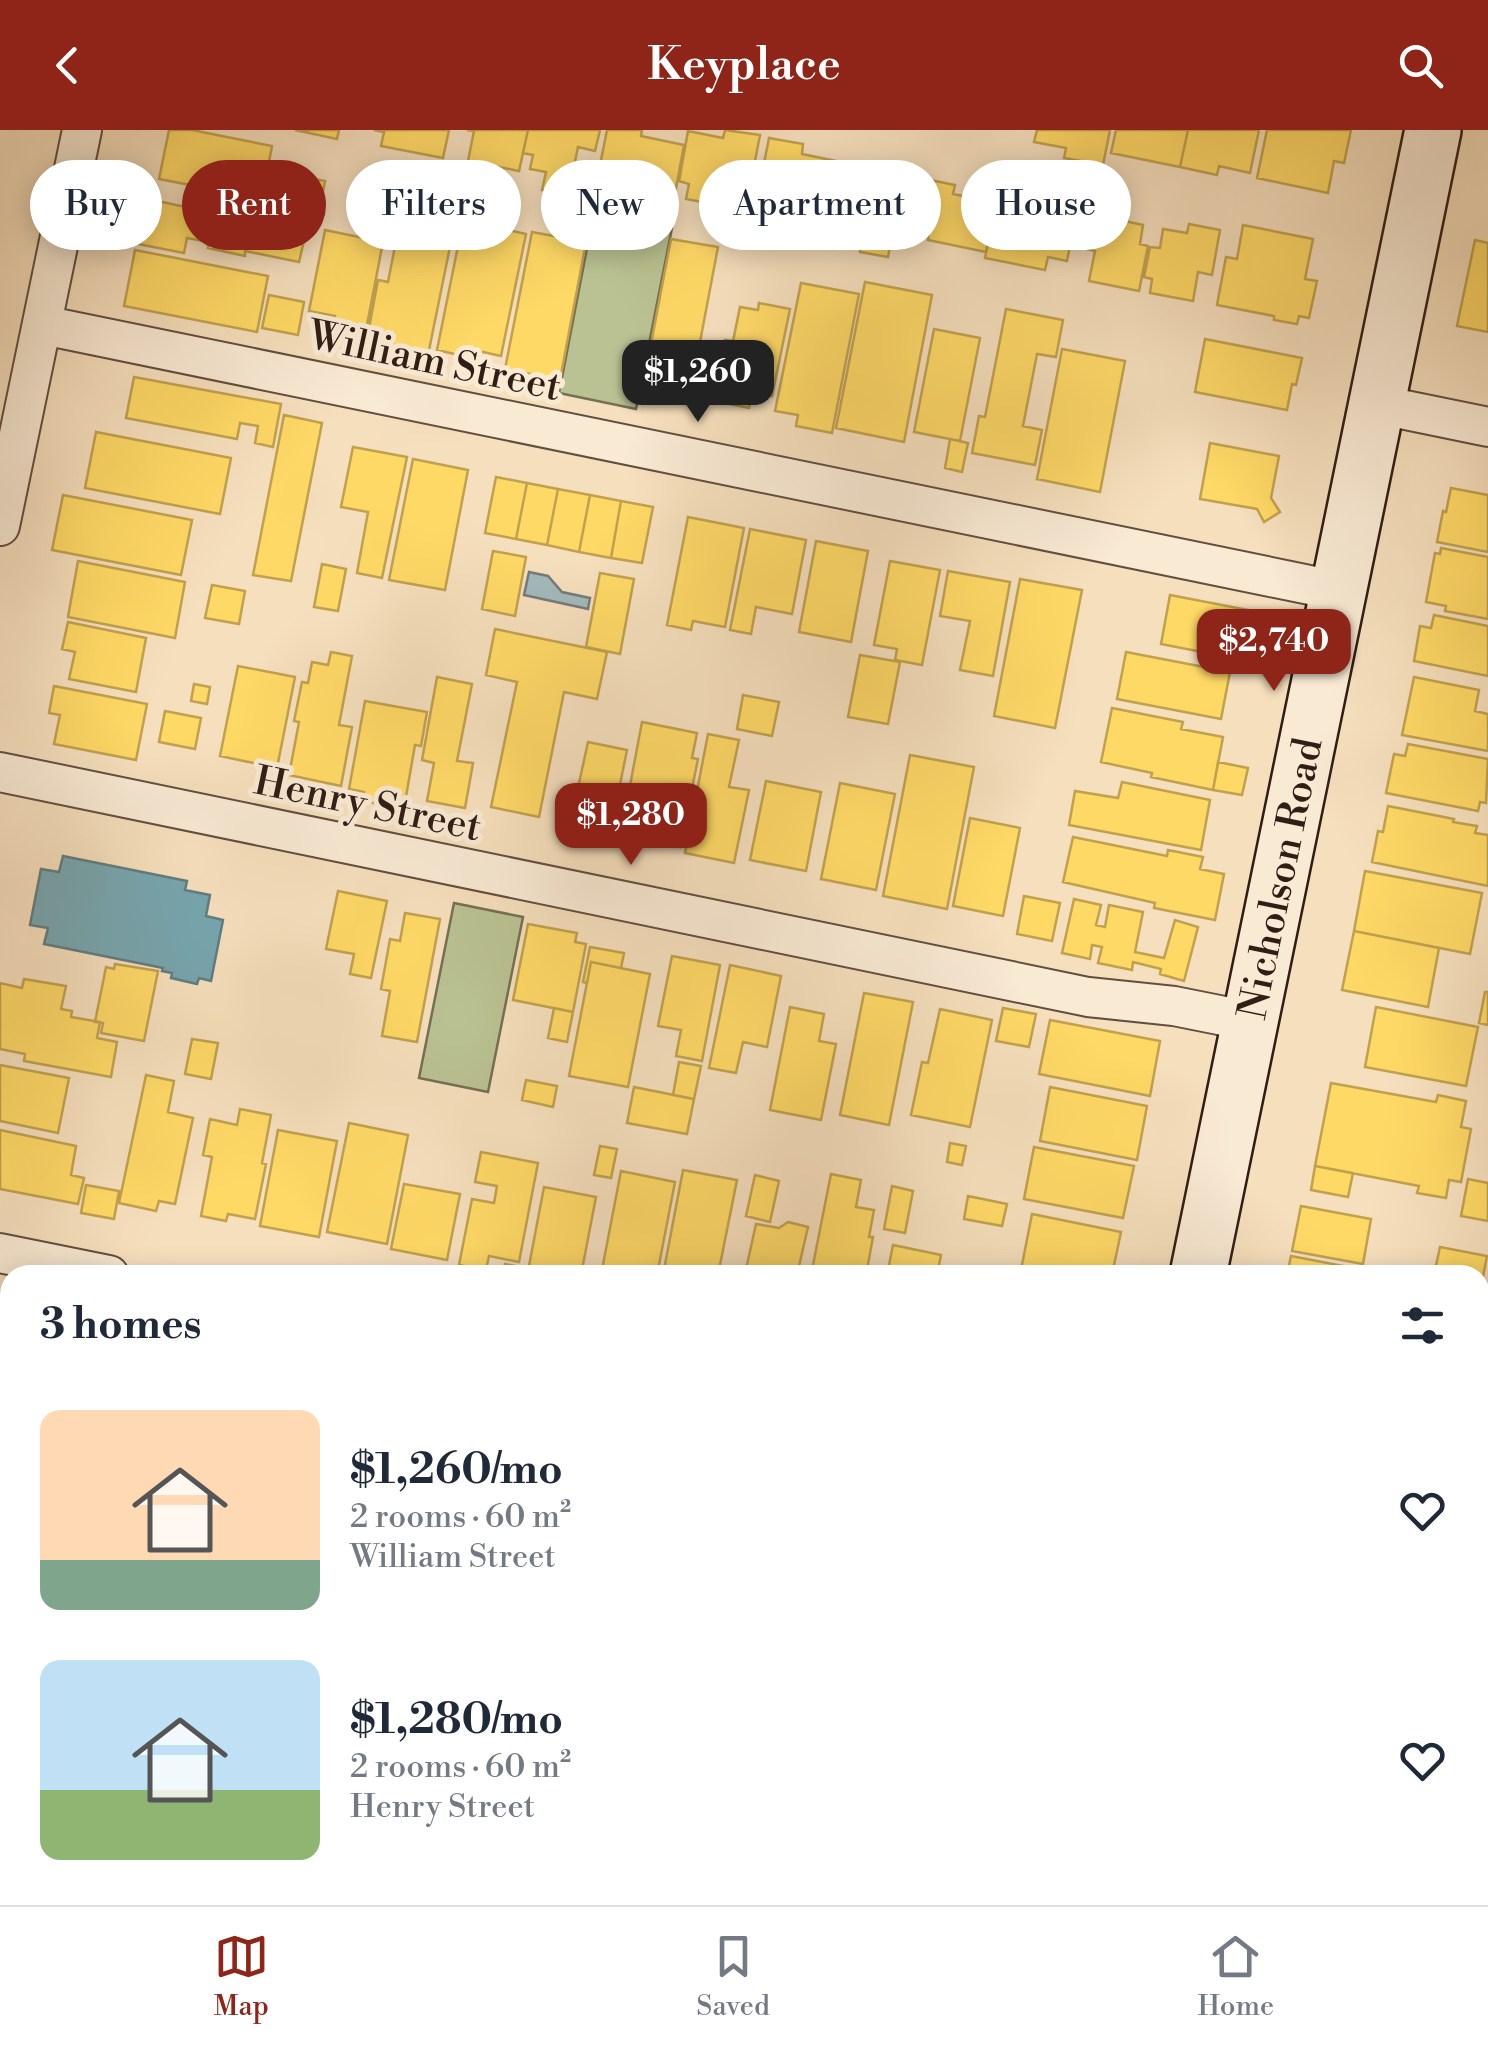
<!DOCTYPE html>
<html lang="en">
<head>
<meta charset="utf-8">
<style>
  :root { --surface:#fff; --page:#f6f6f7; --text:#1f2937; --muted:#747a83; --line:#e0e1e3; --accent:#8f2418 }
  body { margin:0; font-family:"Libre Bodoni",serif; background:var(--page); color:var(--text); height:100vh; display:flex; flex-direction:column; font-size:38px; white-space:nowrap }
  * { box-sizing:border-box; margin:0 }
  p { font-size:32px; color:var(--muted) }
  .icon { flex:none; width:55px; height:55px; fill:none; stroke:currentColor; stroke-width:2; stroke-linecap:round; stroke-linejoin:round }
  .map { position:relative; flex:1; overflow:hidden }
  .panel { position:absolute; left:0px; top:1135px; width:1490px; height:640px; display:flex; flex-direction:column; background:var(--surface); border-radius:30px 30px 0 0; box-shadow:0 5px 25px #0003 }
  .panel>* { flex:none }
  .hud { position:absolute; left:30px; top:30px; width:1430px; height:90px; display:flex; gap:20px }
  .price { position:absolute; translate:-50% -85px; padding:0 22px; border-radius:20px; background:var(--accent); color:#fff; font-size:32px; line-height:65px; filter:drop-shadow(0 2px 5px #0008) }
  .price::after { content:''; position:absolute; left:50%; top:60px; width:30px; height:22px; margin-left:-15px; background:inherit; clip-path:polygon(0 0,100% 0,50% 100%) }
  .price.on { background:#222; color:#fff }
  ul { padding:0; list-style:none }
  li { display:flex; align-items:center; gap:30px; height:250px; padding:0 40px }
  li span { display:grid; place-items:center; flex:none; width:280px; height:200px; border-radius:20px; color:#555 }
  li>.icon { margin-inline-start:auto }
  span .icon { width:120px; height:120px; fill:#fffc; stroke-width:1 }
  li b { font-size:42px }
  h2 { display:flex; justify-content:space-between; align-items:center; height:120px; padding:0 40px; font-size:42px }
  .tag { padding:0 35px; border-radius:45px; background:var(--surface); box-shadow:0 5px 25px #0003; font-size:35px; line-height:90px }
  .tag.on { background:var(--accent); color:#fff }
  header { display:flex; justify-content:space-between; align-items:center; height:130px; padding:0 40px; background:var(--accent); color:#fff; font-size:45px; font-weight:600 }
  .tab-bar { display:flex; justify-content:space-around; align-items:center; height:140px; border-top:2px solid var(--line); background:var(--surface); font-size:28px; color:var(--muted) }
  .tab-bar a { display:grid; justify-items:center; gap:5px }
  .tab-bar .on { color:var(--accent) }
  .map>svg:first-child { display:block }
</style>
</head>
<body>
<header><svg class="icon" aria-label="back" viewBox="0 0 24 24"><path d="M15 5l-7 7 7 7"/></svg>Keyplace<svg class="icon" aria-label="search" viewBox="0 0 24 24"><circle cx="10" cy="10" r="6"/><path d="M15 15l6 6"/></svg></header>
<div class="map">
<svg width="1488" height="1775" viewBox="0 0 1488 1775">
  <rect width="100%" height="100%" fill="#f6dfbd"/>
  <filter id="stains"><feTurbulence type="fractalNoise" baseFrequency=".002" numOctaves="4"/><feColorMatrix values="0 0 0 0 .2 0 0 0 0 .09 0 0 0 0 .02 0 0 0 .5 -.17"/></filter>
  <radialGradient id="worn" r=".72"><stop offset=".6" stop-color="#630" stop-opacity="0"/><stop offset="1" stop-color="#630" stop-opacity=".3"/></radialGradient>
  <!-- green -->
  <path fill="#bac293" stroke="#767054" stroke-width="2.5" d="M 594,82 L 672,98 L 636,279 L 559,263 Z
    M 454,773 L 523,787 L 488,962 L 419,948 Z"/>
  <!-- water -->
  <path fill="#a3b9bc" stroke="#757b7a" stroke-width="2.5" d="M 529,442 L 548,446 L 562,462 L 590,468 L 588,479 L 524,465 Z"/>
  <!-- homes -->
  <path fill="#ffd966" stroke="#c1a14e" stroke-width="2.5" d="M 169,0 L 192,0 L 272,16 L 262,69 L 159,49 Z
    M 295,0 L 339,0 L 337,9 Z
    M 374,0 L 449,0 L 443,28 L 381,16 L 384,2 Z
    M 467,0 L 528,0 L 519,41 L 494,36 L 491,51 L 465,46 L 474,1 Z
    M 528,0 L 600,0 L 595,21 L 578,17 L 568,65 L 542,60 L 546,42 L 530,39 L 533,25 L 523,23 Z
    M 607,0 L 642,0 L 641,6 L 684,15 L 674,69 L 615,58 L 618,44 L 599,40 Z
    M 725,0 L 760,5 L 751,51 L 734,47 L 729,77 L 686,69 L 689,54 L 679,51 L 688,1 L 723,8 Z
    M 1037,0 L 1110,0 L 1103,35 L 1064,28 L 1066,18 L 1034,12 Z
    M 1116,0 L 1188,0 L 1180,37 L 1111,23 Z
    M 1188,0 L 1259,0 L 1250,43 L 1219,36 L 1217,45 L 1180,37 Z
    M 1267,0 L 1351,0 L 1344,33 L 1334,31 L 1328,63 L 1257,48 Z
    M 769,8 L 803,14 L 802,24 L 836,31 L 823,96 L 770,85 L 776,56 L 760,53 Z
    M 886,32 L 918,38 L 910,82 L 897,80 L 888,127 L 860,122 L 863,105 L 848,102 L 851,88 L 841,86 L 848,54 L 858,56 L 861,37 L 884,41 Z
    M 293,45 L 325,51 L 318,87 L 285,81 Z
    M 399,45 L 435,52 L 428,84 L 394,77 Z
    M 920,48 L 955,55 L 953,64 L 978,69 L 978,65 L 997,69 L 986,122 L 928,110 L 930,97 L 911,94 Z
    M 197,67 L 270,81 L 267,94 L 306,102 L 299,132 L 245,121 L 245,126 L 208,118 L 209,112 L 187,108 L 184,123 L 138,114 L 148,69 L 195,79 Z
    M 996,74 L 1017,78 L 1016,83 L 1040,88 L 1042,77 L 1076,85 L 1067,131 L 1048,127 L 1045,140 L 985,128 Z
    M 1101,76 L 1122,80 L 1120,90 L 1143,95 L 1140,114 L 1148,116 L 1139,161 L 1089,151 L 1095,121 L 1078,117 L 1087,77 L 1101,79 Z
    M 400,91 L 453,102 L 428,225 L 377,215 L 380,200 L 369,198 L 378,150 L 388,152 Z
    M 471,92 L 526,104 L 501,226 L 474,220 L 472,228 L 437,220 L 459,111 L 467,113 Z
    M 1189,94 L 1220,100 L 1212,145 L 1198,142 L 1193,171 L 1150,163 L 1152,149 L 1144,147 L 1150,117 L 1160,118 L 1163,99 L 1187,103 Z
    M 1243,95 L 1313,109 L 1305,149 L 1317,151 L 1309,188 L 1299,186 L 1297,194 L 1274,190 L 1274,186 L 1217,175 L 1226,127 L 1237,129 Z
    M 325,100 L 383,112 L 366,200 L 334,194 L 335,186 L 309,181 Z
    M 532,102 L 586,112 L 560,250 L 505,239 Z
    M 671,109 L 718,117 L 689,270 L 642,261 Z
    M 1475,110 L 1488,113 L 1488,202 L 1457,196 Z
    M 135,120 L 268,146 L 257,202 L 124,176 Z
    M 865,152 L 932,165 L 904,312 L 836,298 Z
    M 801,153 L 859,164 L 832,303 L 796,296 L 798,285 L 775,281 Z
    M 269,165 L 304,172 L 298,205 L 262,198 Z
    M 759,173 L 790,179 L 772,266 L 752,262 L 749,278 L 720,272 L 722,261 L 715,259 L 725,210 L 733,211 L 740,177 L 758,180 Z
    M 1006,179 L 1063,190 L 1056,227 L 1037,224 L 1023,296 L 1042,300 L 1035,335 L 972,323 L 979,286 L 985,287 Z
    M 934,199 L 980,208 L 960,311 L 914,302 Z
    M 1205,209 L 1302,228 L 1296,255 L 1292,254 L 1287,280 L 1195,262 Z
    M 1062,219 L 1125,231 L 1100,362 L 1037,349 Z
    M 134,247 L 281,274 L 273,317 L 255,313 L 258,296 L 240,293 L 237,309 L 126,288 Z
    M 284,285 L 322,293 L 291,451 L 253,445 Z
    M 96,302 L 231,328 L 220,384 L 85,358 Z
    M 950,309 L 968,313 L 962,342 L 945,338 Z
    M 1210,313 L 1279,326 L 1271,368 L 1280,382 L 1264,392 L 1257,379 L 1200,369 Z
    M 353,317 L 407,327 L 382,448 L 357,443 L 368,382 L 341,377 Z
    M 413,329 L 468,340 L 445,460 L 389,450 Z
    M 496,347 L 527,353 L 516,409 L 485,403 Z
    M 527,353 L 558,359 L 547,415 L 516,409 Z
    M 1451,358 L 1488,365 L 1488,422 L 1437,412 L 1443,381 L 1446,382 Z
    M 558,359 L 590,365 L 579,422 L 547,415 Z
    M 63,365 L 192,390 L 181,445 L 52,420 Z
    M 590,365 L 621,371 L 611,428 L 579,422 Z
    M 621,371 L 653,377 L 642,433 L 611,428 Z
    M 688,387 L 744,398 L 725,497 L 693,491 L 691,500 L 667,495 Z
    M 750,399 L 806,410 L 792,484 L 756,477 L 751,504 L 730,500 Z
    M 816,411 L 868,421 L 851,512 L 799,502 Z
    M 1441,418 L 1488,427 L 1488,489 L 1445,481 L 1446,476 L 1426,472 L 1435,423 L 1440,424 Z
    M 493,421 L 526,427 L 515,486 L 482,479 Z
    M 78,431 L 185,452 L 175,508 L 68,487 Z
    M 890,431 L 940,440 L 922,535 L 895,530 L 897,519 L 874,515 Z
    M 322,434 L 346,439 L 338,481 L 314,477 Z
    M 948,441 L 1010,452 L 993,546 L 960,540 L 970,491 L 940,486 Z
    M 600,443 L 634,449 L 620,524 L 586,517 Z
    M 1020,449 L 1082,460 L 1055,598 L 994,586 Z
    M 212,455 L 245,461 L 239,494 L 205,488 Z
    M 1170,465 L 1248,480 L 1238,529 L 1161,514 Z
    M 1434,485 L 1488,496 L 1488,546 L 1414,531 L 1420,496 L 1431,498 Z
    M 68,492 L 146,508 L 136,562 L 69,549 L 75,522 L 62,519 Z
    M 495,499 L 607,522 L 597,569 L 564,562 L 539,687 L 491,677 L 517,552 L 486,545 Z
    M 331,522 L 352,526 L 339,595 L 352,597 L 341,656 L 289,645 L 299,592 L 294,591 L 302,552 L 308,553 L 312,532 L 328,535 Z
    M 1126,522 L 1230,542 L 1221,589 L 1117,569 Z
    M 860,525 L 900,532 L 888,594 L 848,587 Z
    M 238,536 L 295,547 L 277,638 L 220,626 Z
    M 437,547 L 472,554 L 457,631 L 473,633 L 465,678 L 427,671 L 434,633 L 422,630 Z
    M 1414,547 L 1479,560 L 1475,581 L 1488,584 L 1488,621 L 1402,605 Z
    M 194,554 L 210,557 L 207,574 L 191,571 Z
    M 54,556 L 147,574 L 136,630 L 54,614 L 60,585 L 49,583 Z
    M 743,565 L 779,572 L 772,606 L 737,599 Z
    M 365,571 L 427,582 L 421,616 L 415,615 L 404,678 L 362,671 L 364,662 L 349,659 Z
    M 1112,578 L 1183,592 L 1181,599 L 1223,607 L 1213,660 L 1151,647 L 1152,643 L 1101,632 Z
    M 165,581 L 201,588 L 195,619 L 159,612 Z
    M 642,592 L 697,603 L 692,628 L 698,629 L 680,717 L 650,712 L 649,717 L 633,713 L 635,703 L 616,699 L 624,660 L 629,661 Z
    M 708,604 L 739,610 L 729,657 L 749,660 L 734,733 L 685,723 Z
    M 588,612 L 627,620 L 612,694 L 601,691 L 598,706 L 569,699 Z
    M 1408,614 L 1488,629 L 1486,673 L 1480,672 L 1478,681 L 1386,663 L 1394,624 L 1405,626 Z
    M 910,625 L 974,637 L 947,779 L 883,766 Z
    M 1218,632 L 1248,638 L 1242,665 L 1213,660 Z
    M 766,651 L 821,662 L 806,741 L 750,730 Z
    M 1122,652 L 1210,670 L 1201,720 L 1069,695 L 1075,661 L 1118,668 Z
    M 840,653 L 895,664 L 876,760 L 821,749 Z
    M 1388,676 L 1454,689 L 1453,692 L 1477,696 L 1475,703 L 1488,705 L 1488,756 L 1372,732 L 1378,701 L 1383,702 Z
    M 970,688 L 1020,698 L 1003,786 L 953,776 Z
    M 1073,707 L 1167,726 L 1168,720 L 1203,727 L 1200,739 L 1224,744 L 1215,790 L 1154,778 L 1155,773 L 1063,752 Z
    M 1365,741 L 1482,763 L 1470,824 L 1354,801 Z
    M 338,761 L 387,771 L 371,848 L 350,844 L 354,824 L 326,819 Z
    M 1024,766 L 1060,773 L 1052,811 L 1017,804 Z
    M 1074,769 L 1101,775 L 1096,795 L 1105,797 L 1109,775 L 1143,782 L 1135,822 L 1164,828 L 1175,790 L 1198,797 L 1184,851 L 1160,844 L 1161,839 L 1133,832 L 1132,840 L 1098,833 L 1102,817 L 1092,815 L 1090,829 L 1062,823 Z
    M 405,783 L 440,789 L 417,912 L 382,906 L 390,861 L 381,859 L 390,809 L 400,811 Z
    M 528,794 L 577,803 L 575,812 L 586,814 L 573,882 L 513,870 Z
    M 1354,801 L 1439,818 L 1428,877 L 1342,860 Z
    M 590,817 L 624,823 L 621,838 L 591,832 L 587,853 L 583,852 Z
    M 672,826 L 720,835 L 702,931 L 676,926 L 681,900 L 658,896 Z
    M 591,832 L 650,844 L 628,957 L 569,946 Z
    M 115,834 L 158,841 L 144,911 L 101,903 L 103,893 L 95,892 L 106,837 L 114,839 Z
    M 730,835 L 781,846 L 767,917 L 743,912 L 736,943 L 709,938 Z
    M 24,849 L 66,856 L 61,879 L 72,881 L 71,887 L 100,892 L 97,908 L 117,912 L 111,947 L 24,931 L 25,924 L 0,919 L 0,853 L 22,858 Z
    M 1485,862 L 1488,862 L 1488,895 L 1479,893 Z
    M 864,863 L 913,872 L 889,995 L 840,985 Z
    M 790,877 L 824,884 L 819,911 L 836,914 L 821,990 L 770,980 Z
    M 1376,877 L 1478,897 L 1466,956 L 1365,937 Z
    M 554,878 L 573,882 L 567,912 L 548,908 Z
    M 1003,878 L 1036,884 L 1029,917 L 996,911 Z
    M 940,879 L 992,890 L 970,997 L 911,985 L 922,932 L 928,933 Z
    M 1050,890 L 1160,911 L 1150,966 L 1039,944 Z
    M 192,909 L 218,913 L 211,949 L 185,944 Z
    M 679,932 L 701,936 L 694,969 L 673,965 Z
    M 0,935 L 69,948 L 58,1003 L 0,991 Z
    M 146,945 L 174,951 L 168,982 L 193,988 L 175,1074 L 159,1071 L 156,1081 L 119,1073 Z
    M 526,950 L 557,956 L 553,977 L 522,970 Z
    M 1331,953 L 1436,972 L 1438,965 L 1466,971 L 1461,997 L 1471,999 L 1461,1052 L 1449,1050 L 1446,1068 L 1417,1063 L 1419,1056 L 1315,1036 Z
    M 634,957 L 694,969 L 687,1004 L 627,993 Z
    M 1050,957 L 1147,976 L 1137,1030 L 1040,1011 Z
    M 240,979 L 271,985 L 262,1033 L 266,1034 L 255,1089 L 228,1084 L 226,1091 L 201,1086 L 212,1027 L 203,1025 L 210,989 L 237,995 Z
    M 349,993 L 408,1005 L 387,1114 L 327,1102 Z
    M 0,1000 L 76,1016 L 71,1045 L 84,1048 L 78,1074 L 0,1059 Z
    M 278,1000 L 337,1011 L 319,1107 L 260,1096 Z
    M 950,1013 L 966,1016 L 962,1035 L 947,1032 Z
    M 600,1016 L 617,1019 L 611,1048 L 594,1045 Z
    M 1034,1017 L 1134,1036 L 1123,1088 L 1024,1069 Z
    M 481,1022 L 538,1033 L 519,1132 L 489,1126 L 486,1140 L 459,1135 L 472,1069 L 494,1073 L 497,1056 L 475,1052 Z
    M 1315,1036 L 1353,1043 L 1348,1067 L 1311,1060 Z
    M 683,1040 L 737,1050 L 718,1145 L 663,1145 Z
    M 621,1041 L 675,1052 L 657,1145 L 601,1145 Z
    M 831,1044 L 861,1050 L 856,1077 L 874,1080 L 869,1107 L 873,1107 L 866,1145 L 811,1145 Z
    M 755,1045 L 779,1051 L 770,1092 L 746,1086 Z
    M 1468,1049 L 1488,1053 L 1488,1091 L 1461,1086 Z
    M 404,1054 L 460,1064 L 447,1130 L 391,1119 Z
    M 86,1055 L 119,1061 L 114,1089 L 81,1083 Z
    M 892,1056 L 913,1061 L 905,1103 L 884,1099 Z
    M 544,1057 L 596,1067 L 581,1145 L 529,1136 Z
    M 968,1066 L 1007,1074 L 1002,1096 L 964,1089 Z
    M 1301,1076 L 1371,1089 L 1363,1134 L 1292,1121 Z
    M 1032,1084 L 1121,1102 L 1112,1145 L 1045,1145 L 1021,1140 Z
    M 788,1092 L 808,1097 L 797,1145 L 735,1145 L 736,1142 L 745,1144 L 756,1094 L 779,1098 Z
    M 893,1115 L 941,1125 L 937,1145 L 887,1145 Z
    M 1440,1117 L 1487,1126 L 1481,1157 L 1480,1145 L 1434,1145 Z
    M 1291,1126 L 1390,1145 L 1287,1145 Z
    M 505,1134 L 525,1138 L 524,1145 L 503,1145 Z
    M 0,1182 L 10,1184 L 10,1247 L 0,1245 Z
    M 0,1276 L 10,1278 L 10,1359 L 0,1357 Z
    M 0,1367 L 10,1369 L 10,1392 L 0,1390 Z
    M 1480,1500 L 1488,1501 L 1488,1610 L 1484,1628 L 1480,1627 Z
    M 0,1544 L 10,1546 L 10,1591 L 4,1590 L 3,1595 L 0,1594 Z
    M 1483,1663 L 1488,1664 L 1488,1701 L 1480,1700 Z
    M 1171,1765 L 1251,1765 L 1249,1775 L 1169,1775 Z
    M 1393,1765 L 1435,1765 L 1433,1775 L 1391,1774 Z"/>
  <!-- shops -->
  <path fill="#e06666" stroke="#ac504e" stroke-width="2.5" d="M 777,1765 L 1018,1765 L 1016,1775 L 775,1775 Z"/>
  <!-- public -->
  <path fill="#76a5af" stroke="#617c81" stroke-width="2.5" d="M 63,726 L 187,751 L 185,760 L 210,765 L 206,786 L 223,790 L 211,851 L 199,848 L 197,854 L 171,848 L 172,843 L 162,841 L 163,838 L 44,814 L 48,798 L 30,795 L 41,739 L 59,742 Z"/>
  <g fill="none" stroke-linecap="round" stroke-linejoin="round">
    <defs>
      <path id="minor" d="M 43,195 L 1339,461
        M 1376,274 L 1488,297
        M 0,396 L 82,0
        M 0,642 L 1088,867 L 1174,876 L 1249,891
        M 0,1123 L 109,1145
        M 1480,1429 L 1488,1430
        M 0,1702 L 10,1704
        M 291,1765 L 338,1775"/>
      <g id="secondary">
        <path id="s1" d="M 1198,1145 L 1433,0"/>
        <path d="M 1067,1775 L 1069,1765"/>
      </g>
    </defs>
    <!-- minor casing -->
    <use href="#minor" stroke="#624e40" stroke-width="42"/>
    <!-- secondary casing -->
    <use href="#secondary" stroke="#311d16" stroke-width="60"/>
    <!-- minor -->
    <use href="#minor" stroke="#f9ead4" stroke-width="38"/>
    <!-- secondary -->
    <use href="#secondary" stroke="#f9ead4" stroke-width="55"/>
  </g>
  <g text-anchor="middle" stroke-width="10" stroke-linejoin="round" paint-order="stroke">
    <!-- street labels -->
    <g font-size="40" fill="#311d16" stroke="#f9ead4">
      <text transform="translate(435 230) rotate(12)" y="14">William Street</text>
      <text transform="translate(368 673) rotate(12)" y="14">Henry Street</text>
      <text dy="14" stroke="none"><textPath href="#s1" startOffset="405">Nicholson Road</textPath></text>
    </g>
  </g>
  <rect width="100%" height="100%" filter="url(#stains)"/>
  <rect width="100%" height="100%" fill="url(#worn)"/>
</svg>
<b class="price on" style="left:698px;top:295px">$1,260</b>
<b class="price" style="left:1274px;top:564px">$2,740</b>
<b class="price" style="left:631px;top:738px">$1,280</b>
<div class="hud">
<a class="tag">Buy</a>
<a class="tag on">Rent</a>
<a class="tag">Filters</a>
<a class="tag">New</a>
<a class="tag">Apartment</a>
<a class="tag">House</a>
</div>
<section class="panel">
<h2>3 homes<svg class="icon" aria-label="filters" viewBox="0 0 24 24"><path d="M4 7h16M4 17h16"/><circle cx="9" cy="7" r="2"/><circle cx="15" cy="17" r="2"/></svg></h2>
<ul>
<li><span style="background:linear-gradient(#ffd9b3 75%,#7fa58c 0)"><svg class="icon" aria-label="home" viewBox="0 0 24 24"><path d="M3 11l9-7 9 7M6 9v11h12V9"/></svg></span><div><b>$1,260/mo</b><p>2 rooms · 60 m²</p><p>William Street</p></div><svg class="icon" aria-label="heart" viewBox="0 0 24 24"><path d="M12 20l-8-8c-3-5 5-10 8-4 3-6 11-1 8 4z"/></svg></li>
<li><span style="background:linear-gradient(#bfe0f5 65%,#8fb573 0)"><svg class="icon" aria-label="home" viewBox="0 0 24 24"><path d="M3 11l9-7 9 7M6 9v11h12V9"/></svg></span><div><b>$1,280/mo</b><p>2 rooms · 60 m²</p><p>Henry Street</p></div><svg class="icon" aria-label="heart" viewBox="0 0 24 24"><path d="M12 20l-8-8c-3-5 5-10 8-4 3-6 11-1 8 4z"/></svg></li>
</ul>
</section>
</div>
<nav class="tab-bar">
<a class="on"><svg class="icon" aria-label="map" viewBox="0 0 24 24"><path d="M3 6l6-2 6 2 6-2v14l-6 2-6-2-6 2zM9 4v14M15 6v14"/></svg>Map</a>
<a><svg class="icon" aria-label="saved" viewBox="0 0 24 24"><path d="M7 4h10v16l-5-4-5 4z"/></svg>Saved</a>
<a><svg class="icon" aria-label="home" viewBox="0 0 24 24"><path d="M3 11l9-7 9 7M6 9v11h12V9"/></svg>Home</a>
</nav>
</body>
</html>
